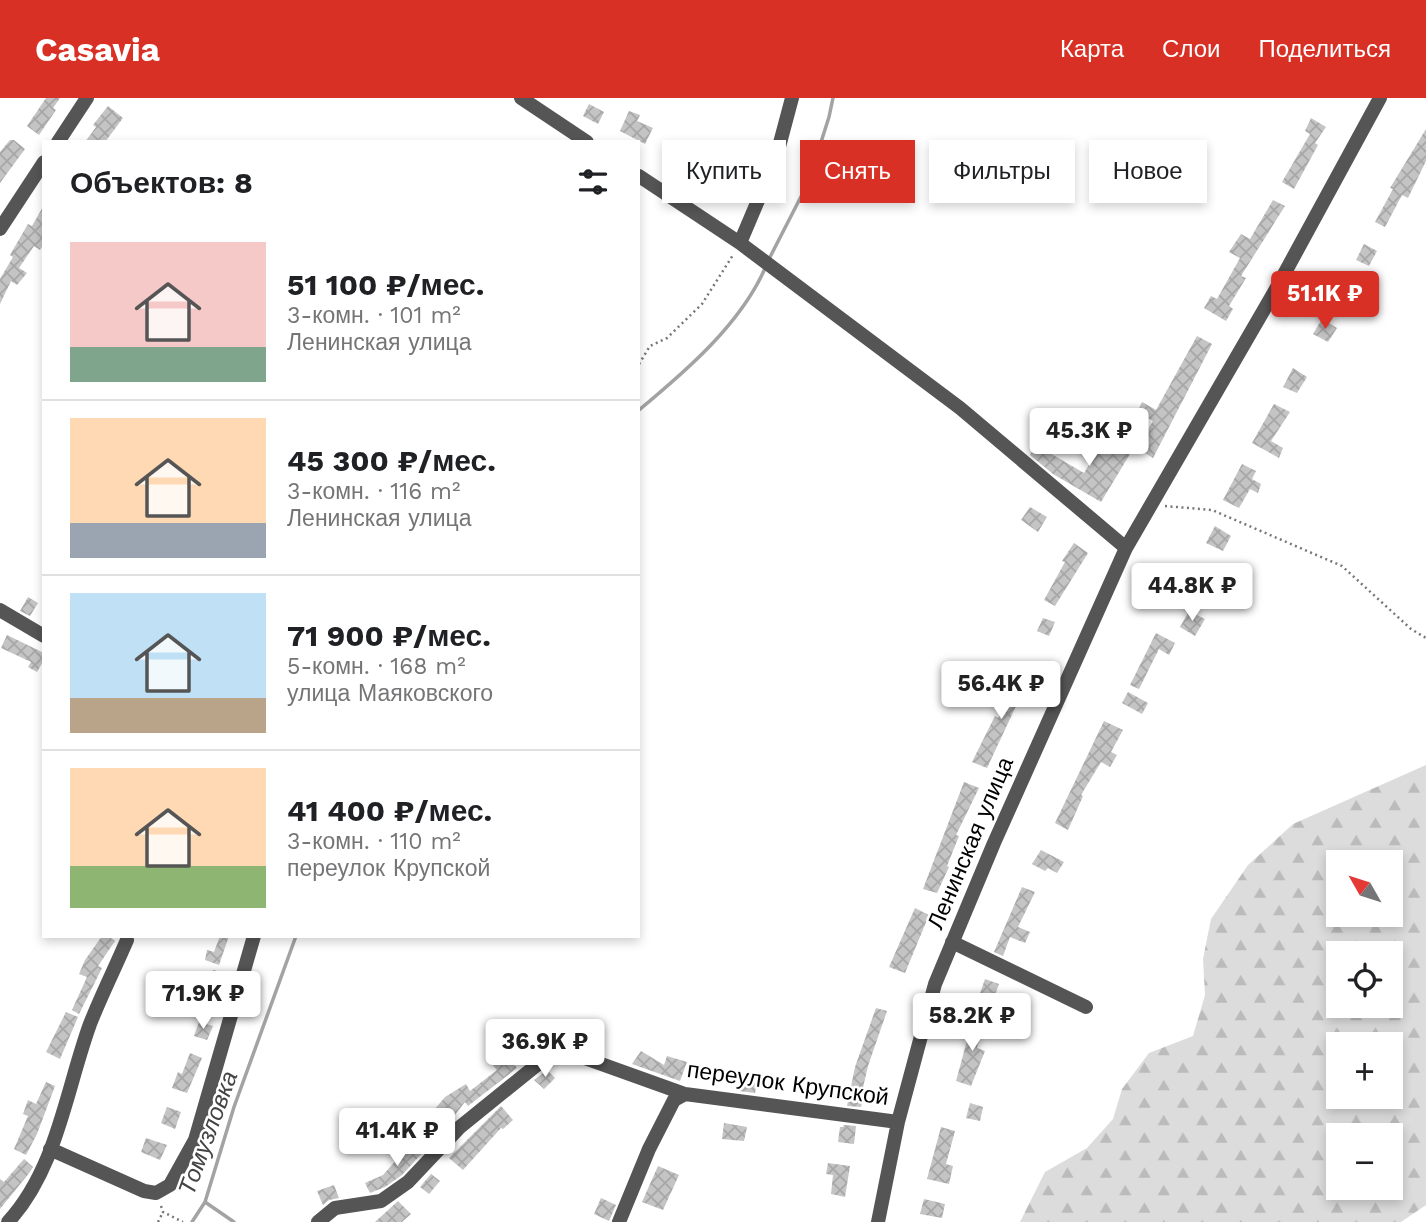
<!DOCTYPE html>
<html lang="ru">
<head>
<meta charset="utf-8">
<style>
  :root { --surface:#fff; --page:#f6f6f6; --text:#202124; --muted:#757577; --line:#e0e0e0; --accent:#d93025 }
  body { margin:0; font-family:"Work Sans",sans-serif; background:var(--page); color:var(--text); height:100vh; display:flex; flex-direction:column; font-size:26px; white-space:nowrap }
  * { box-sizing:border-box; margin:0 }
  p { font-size:23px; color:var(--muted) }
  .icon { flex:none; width:38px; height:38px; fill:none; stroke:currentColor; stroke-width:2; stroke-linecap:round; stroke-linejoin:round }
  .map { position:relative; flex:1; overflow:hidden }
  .drawer { position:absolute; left:42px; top:42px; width:598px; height:798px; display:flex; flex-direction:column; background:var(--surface); border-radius:0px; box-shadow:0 4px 10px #0003 }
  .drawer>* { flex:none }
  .banner { position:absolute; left:662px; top:42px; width:658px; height:63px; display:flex; gap:14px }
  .needle { width:46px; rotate:309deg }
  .controls { position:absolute; left:1326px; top:752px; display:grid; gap:14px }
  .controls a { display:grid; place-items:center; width:77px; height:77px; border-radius:0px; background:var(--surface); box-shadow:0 4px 10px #0003; font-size:35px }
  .price { position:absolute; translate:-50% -60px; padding:0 16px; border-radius:7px; background:#fff; color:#222; font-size:23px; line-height:46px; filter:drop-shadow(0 2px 4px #0008) }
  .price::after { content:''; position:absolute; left:50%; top:42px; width:21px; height:16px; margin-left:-10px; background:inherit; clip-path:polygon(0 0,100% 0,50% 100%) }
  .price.on { background:var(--accent); color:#fff }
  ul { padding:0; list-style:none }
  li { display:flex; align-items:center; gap:21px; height:175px; padding:0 28px }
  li+li { border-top:2px solid var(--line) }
  li span { display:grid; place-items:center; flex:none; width:196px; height:140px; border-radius:0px; color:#555 }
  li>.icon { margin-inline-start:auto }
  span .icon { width:84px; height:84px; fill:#fffc; stroke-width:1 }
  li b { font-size:30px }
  h2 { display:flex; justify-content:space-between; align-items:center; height:84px; padding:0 28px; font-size:30px }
  .tag { padding:0 24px; border-radius:0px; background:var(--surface); box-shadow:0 4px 10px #0003; font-size:24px; line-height:63px }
  .tag.on { background:var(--accent); color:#fff }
  header { display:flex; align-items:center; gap:42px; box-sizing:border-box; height:98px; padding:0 35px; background:var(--accent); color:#fff }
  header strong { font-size:33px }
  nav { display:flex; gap:38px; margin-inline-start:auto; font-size:24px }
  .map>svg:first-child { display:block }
</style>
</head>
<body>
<header>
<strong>Casavia</strong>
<nav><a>Карта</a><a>Слои</a><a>Поделиться</a></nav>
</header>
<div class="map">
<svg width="1426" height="1124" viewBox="0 0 1426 1124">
  <defs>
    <pattern id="forest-firs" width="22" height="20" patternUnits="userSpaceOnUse" patternTransform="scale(1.75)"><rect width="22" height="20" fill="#dcdcdc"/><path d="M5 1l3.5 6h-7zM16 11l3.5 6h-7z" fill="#bbb"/></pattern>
    <pattern id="building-cross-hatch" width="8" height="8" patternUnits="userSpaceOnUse" patternTransform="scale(1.75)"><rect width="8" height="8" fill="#c4c4c4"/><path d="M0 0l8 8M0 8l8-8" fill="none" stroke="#a7a7a7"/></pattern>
  </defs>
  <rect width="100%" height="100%" fill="#fff"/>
  <!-- forest -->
  <path fill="url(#forest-firs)" fill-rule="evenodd" d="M 1426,667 L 1426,1107 L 1401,1124 L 1020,1124 L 1045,1074 L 1087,1050 L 1113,1021 L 1122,991 L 1149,955 L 1193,938 L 1205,897 L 1203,861 L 1211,821 L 1248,767 L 1293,726 ZM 1339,765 L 1391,765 L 1391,817 L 1339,817 ZM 1339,856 L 1391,856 L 1391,908 L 1339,908 ZM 1339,947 L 1391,947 L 1391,999 L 1339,999 ZM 1339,1038 L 1391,1038 L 1391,1090 L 1339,1090 Z"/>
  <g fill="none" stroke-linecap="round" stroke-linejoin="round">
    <!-- stream -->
    <path stroke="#a3a3a3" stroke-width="3.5" d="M 769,161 L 808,85 L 829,19 L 833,0
      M 639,312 C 686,273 742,225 766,168
      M 205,1104 L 234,1124
      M 192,1124 L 205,1104 L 234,1009 L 296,838"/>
  </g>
  <!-- building -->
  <path fill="url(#building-cross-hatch)" d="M 46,0 L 60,0 L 53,10 L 56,12 L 39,37 L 27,28 Z
    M 589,6 L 604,14 L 598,26 L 583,18 Z
    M 108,8 L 123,20 L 105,44 L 85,44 L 96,29 L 93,27 Z
    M 629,13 L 640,17 L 637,23 L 653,30 L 645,46 L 620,33 Z
    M 1311,20 L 1326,29 L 1315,45 L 1318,47 L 1294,91 L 1282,84 L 1310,36 L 1305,33 Z
    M 1426,31 L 1426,63 L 1408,100 L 1402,97 L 1385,129 L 1375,124 L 1393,91 L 1390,90 Z
    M 10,42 L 14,42 L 25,51 L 0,85 L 0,54 Z
    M 672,42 L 686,49 L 678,63 L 665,56 Z
    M 708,51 L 721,57 L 710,80 L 697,73 Z
    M 1273,102 L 1285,108 L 1241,178 L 1246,180 L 1229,208 L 1233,211 L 1226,223 L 1204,210 L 1211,198 L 1217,201 L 1240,160 L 1229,154 L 1241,136 L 1250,141 Z
    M 44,107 L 44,146 L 40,152 L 34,148 L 19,170 L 27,175 L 17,187 L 11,183 L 0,206 L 0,181 L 13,159 L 10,157 L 28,126 L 32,128 Z
    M 1364,146 L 1377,153 L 1369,168 L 1356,162 Z
    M 1346,182 L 1360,190 L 1347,212 L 1333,205 Z
    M 1322,221 L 1337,230 L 1328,244 L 1313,236 Z
    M 1197,238 L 1212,246 L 1153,360 L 1137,350 L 1153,323 L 1137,314 L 1142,304 L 1156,312 Z
    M 1293,270 L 1307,279 L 1297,295 L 1283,289 Z
    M 1274,306 L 1290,314 L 1271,343 L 1283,350 L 1279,360 L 1252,345 Z
    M 1108,336 L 1133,351 L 1101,404 L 1053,376 L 1030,357 L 1036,347 L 1084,375 Z
    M 1242,366 L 1256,373 L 1252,381 L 1261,386 L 1258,395 L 1250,391 L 1239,410 L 1223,402 Z
    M 1030,409 L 1047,419 L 1038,434 L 1021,422 Z
    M 1215,428 L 1231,438 L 1223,453 L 1206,445 Z
    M 1074,445 L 1088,455 L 1055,508 L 1044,502 L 1065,464 L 1062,463 Z
    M 1183,487 L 1197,496 L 1188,511 L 1174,503 Z
    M 28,499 L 38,505 L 30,518 L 20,513 Z
    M 1189,513 L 1205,521 L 1195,538 L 1180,529 Z
    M 1043,520 L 1055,524 L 1049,538 L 1037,533 Z
    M 1156,535 L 1175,545 L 1169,557 L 1159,551 L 1139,591 L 1130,587 Z
    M 7,537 L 44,555 L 44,562 L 37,574 L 28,569 L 31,564 L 1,550 Z
    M 1022,569 L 1032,574 L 987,670 L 972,664 L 995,618 L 998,620 Z
    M 1128,594 L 1148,605 L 1142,616 L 1122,605 Z
    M 1104,623 L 1123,632 L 1111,654 L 1117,657 L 1110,669 L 1101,664 L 1081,697 L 1083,698 L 1068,732 L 1055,725 Z
    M 964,684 L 979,690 L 956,737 L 959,738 L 947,768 L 949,769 L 937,795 L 923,791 Z
    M 1041,752 L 1064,764 L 1057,775 L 1048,770 L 1045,773 L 1032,766 Z
    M 1022,789 L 1035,794 L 1018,829 L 1030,834 L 1025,845 L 1010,839 L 1003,858 L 994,854 Z
    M 915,810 L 929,817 L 905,875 L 889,869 Z
    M 102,838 L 108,838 L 115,843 L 98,868 L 102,870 L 79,916 L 72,912 L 87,879 L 79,876 L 85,862 Z
    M 220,838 L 229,838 L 219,867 L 205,862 L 207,852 L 214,854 Z
    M 213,872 L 226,875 L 222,889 L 210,886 Z
    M 985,881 L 999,886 L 993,902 L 979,898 Z
    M 876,910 L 887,913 L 868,968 L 861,998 L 864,998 L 861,1009 L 847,1008 L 855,969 Z
    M 66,914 L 78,919 L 60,961 L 46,954 Z
    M 974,917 L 985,921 L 977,950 L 985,953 L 971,988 L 956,983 Z
    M 199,924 L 213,928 L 207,942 L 194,938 Z
    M 544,932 L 552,944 L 538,953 L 530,941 Z
    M 641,953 L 664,967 L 667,958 L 687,964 L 680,983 L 632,966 Z
    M 504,954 L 517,970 L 468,1008 L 465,1004 L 440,1036 L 424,1024 L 445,999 L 466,986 L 470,993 L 497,972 L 491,965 Z
    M 190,955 L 202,960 L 187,995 L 172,990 L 178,974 L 182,976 Z
    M 547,972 L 555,980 L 544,991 L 534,982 Z
    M 742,982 L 757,985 L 755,995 L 739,993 Z
    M 46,984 L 55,988 L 37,1036 L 26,1057 L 14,1051 L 28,1018 L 23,1016 L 28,1002 L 36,1006 Z
    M 970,1005 L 983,1009 L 980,1023 L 966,1020 Z
    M 501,1008 L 513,1022 L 503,1031 L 501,1030 L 463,1072 L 449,1060 Z
    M 167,1009 L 181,1014 L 175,1031 L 161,1025 Z
    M 724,1025 L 747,1029 L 744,1043 L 722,1041 Z
    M 844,1027 L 856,1028 L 854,1046 L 838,1044 L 840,1029 L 843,1029 Z
    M 941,1029 L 955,1033 L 946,1066 L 953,1068 L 949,1086 L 927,1081 Z
    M 146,1040 L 167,1047 L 160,1062 L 141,1054 Z
    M 413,1043 L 425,1052 L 402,1077 L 385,1089 L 370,1095 L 365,1085 L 383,1077 Z
    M 24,1061 L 33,1069 L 30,1074 L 0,1111 L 0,1081 L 4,1084 Z
    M 828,1065 L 850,1068 L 845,1099 L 831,1096 L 833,1077 L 826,1076 Z
    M 658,1068 L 679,1077 L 663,1112 L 642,1104 Z
    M 431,1076 L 440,1083 L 429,1096 L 420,1089 Z
    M 334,1087 L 339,1100 L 329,1102 L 323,1107 L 317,1093 Z
    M 601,1100 L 616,1107 L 609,1123 L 594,1116 Z
    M 924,1101 L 945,1106 L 942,1120 L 920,1116 Z
    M 398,1103 L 411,1116 L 402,1124 L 375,1124 Z"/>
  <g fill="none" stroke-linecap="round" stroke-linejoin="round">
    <!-- path -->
    <path stroke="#777" stroke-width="2.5" stroke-dasharray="2 3.5" stroke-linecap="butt" d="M 639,266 L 650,248 L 667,240 L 702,206 L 733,157
      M 1165,408 L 1212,412 L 1342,468 L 1411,531 L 1426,540
      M 161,1108 L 163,1114 L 183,1124
      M 158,1124 L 163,1114"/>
    <!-- minor -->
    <path stroke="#555" stroke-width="14" d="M 521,0 L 587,44
      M 58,44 L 87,0
      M 639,78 L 740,145 L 960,310 L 1126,450
      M 0,131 L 44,64
      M 740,145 L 776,60 L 792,0
      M 0,512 L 44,538
      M 952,844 L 1086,909
      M 50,1051 L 144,1093 L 156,1095 L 170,1087 L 195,1042 L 254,838
      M 8,1124 C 57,1071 66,992 90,926 C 101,898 115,870 127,842
      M 318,1124 L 335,1110 L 381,1103 L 408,1084 L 460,1029 L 538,966 L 557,957 L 579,958 L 685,996 L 898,1024
      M 619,1124 L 649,1051 L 674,1002 L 685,996
      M 878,1124 L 898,1024 L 935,886 L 994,745 L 1126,450 L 1276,191 L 1380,0"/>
  </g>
  <g text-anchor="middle" stroke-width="5" stroke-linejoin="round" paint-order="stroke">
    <!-- street labels -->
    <g font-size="23" fill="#000" stroke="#fff">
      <text transform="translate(970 745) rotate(-67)" y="8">Ленинская улица</text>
      <text transform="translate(788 985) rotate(8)" y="8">переулок Крупской</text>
    </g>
    <!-- water labels -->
    <g font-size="24" font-style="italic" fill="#444" stroke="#fff">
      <text transform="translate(208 1035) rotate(-70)" y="8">Томузловка</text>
    </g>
  </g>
</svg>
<div class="controls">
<a><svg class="needle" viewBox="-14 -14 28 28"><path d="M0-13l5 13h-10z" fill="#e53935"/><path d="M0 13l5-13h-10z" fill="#757577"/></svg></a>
<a><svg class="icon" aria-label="locate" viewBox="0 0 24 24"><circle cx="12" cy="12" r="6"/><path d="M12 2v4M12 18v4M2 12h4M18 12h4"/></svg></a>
<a>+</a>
<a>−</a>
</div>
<b class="price on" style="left:1325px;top:233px">51.1K ₽</b>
<b class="price" style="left:1089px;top:370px">45.3K ₽</b>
<b class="price" style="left:1192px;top:525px">44.8K ₽</b>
<b class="price" style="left:1001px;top:623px">56.4K ₽</b>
<b class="price" style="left:203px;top:933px">71.9K ₽</b>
<b class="price" style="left:972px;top:955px">58.2K ₽</b>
<b class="price" style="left:545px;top:981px">36.9K ₽</b>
<b class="price" style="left:397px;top:1070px">41.4K ₽</b>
<div class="banner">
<a class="tag">Купить</a>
<a class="tag on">Снять</a>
<a class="tag">Фильтры</a>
<a class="tag">Новое</a>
</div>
<section class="drawer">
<h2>Объектов: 8<svg class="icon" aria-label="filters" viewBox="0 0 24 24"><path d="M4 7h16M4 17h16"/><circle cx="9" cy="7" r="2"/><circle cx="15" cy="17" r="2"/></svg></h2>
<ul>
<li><span style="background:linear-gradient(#f6c9c9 75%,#7fa58c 0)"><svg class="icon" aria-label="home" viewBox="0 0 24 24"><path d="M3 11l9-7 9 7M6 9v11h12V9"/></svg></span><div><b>51 100 ₽/мес.</b><p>3-комн. · 101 m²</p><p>Ленинская улица</p></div></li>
<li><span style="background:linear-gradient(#ffd9b3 75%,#9aa5b1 0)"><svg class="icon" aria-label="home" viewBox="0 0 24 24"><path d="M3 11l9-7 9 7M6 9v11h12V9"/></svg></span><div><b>45 300 ₽/мес.</b><p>3-комн. · 116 m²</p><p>Ленинская улица</p></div></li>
<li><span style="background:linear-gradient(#bfe0f5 75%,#b9a48a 0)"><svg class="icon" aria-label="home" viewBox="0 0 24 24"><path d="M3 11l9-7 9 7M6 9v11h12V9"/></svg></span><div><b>71 900 ₽/мес.</b><p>5-комн. · 168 m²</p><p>улица Маяковского</p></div></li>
<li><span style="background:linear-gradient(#ffd9b3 70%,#8fb573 0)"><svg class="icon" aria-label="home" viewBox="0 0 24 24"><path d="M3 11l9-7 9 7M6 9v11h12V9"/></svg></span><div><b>41 400 ₽/мес.</b><p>3-комн. · 110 m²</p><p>переулок Крупской</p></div></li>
</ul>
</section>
</div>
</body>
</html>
